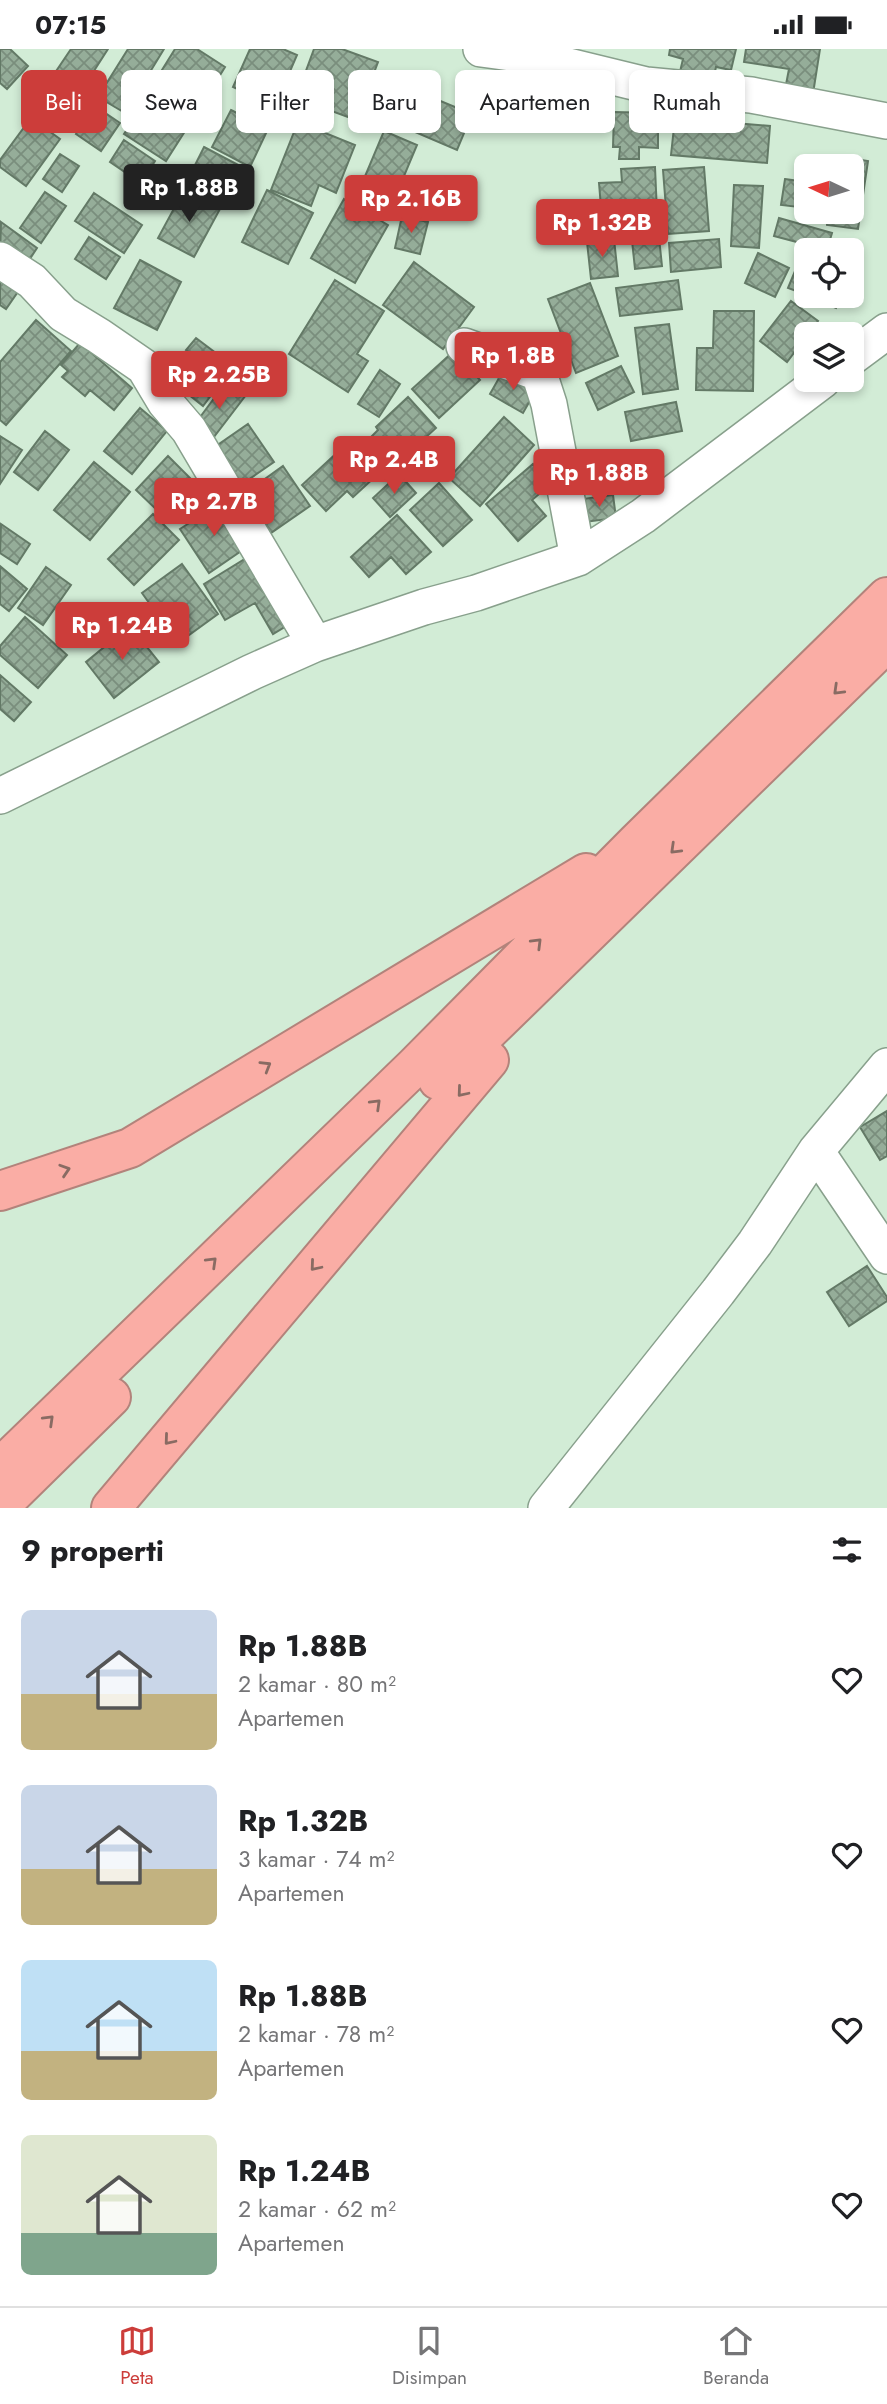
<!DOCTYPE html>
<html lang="id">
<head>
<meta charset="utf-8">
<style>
  :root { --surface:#fff; --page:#f6f6f6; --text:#202124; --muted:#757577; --line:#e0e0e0; --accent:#cc3d3a }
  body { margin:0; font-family:Jost,sans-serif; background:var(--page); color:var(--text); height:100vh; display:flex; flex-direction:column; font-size:26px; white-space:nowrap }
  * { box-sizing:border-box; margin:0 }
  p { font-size:23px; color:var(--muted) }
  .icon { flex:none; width:38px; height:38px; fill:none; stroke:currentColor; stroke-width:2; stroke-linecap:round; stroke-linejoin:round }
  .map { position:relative; height:1459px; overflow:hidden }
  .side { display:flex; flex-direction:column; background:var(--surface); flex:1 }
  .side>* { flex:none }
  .hud { position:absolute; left:21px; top:21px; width:845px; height:63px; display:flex; gap:14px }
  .needle { width:46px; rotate:274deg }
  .fabs { position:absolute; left:794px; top:105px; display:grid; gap:14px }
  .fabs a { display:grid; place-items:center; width:70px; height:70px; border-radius:10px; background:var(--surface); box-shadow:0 4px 10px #0003; font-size:35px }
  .price { position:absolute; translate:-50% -60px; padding:0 16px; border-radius:7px; background:var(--accent); color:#fff; font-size:23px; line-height:46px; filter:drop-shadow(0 2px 4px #0008) }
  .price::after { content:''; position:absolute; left:50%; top:42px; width:21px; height:16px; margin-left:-10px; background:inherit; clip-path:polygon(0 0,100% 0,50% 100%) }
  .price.on { background:#222; color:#fff }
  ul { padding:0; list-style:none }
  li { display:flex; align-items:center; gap:21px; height:175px; padding:0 21px }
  li span { display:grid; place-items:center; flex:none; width:196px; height:140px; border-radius:10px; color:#555 }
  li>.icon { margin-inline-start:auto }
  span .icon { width:84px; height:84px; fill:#fffc; stroke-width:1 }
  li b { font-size:30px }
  h2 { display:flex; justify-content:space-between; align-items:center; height:84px; padding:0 21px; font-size:30px }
  .pill { padding:0 24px; border-radius:10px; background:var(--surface); box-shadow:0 4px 10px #0003; font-size:24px; line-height:63px }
  .pill.on { background:var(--accent); color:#fff }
  .status { display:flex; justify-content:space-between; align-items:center; height:49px; padding:0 35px; background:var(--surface); direction:ltr }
  .status svg { height:19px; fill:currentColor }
  .tabs { display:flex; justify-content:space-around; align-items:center; height:98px; border-top:2px solid var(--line); background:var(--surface); font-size:19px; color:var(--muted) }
  .tabs a { display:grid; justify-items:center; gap:4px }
  .tabs .on { color:var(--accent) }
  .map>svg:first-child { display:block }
</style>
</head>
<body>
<div class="status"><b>07:15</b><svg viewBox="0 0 49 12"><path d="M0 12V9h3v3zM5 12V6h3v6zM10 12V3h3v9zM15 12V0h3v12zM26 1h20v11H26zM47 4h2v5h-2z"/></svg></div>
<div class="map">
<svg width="887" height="1459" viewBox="0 0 887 1459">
  <defs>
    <pattern id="building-cross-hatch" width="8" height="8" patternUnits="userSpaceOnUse" patternTransform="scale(1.75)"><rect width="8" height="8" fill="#95ad99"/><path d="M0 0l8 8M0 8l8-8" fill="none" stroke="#7a8e7d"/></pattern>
  </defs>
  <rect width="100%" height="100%" fill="#d2ecd6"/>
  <!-- building -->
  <path fill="url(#building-cross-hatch)" stroke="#637966" stroke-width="2" d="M 0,0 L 10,0 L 28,17 L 7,40 L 0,34 Z
    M 71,0 L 108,0 L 63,70 L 36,52 Z
    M 128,0 L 164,0 L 125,64 L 98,48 Z
    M 175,0 L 197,0 L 225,18 L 193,70 L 149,42 Z
    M 250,0 L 283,0 L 297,6 L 275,57 L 233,38 Z
    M 314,0 L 342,0 L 378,13 L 356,71 L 296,49 Z
    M 670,0 L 736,0 L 731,21 L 716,18 L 712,35 L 679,27 L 683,10 L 669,6 Z
    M 746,0 L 820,0 L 812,51 L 784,46 L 789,20 L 744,13 Z
    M 409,39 L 472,65 L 457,101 L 394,74 Z
    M 146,52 L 187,79 L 166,112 L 124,85 Z
    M 95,57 L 120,74 L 101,102 L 76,85 Z
    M 231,61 L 268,80 L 250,118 L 212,98 Z
    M 614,63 L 658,64 L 658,99 L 639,98 L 639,110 L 619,110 L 620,98 L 613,98 Z
    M 31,69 L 60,90 L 26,137 L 0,118 L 0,111 Z
    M 675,69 L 770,77 L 767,114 L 671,106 Z
    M 298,73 L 355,96 L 336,144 L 319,136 L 311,157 L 271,141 Z
    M 384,82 L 417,96 L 391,158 L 358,144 Z
    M 124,91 L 155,112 L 141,134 L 110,113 Z
    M 204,98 L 242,118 L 220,159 L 183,140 Z
    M 60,105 L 79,117 L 62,143 L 43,130 Z
    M 837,107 L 868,112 L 858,180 L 827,176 L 828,163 L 852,163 L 852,117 L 835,117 Z
    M 655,118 L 657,164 L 623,165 L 622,157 L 601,158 L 599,134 L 622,133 L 621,120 Z
    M 704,118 L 709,182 L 668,185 L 663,121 Z
    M 785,130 L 807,133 L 807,159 L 781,156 Z
    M 734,136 L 763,137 L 759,199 L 731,197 Z
    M 184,141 L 220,160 L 194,208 L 158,189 Z
    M 267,141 L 313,164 L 288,215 L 242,193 Z
    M 45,143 L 66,157 L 41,194 L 20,179 Z
    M 94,144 L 142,176 L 124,204 L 75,172 Z
    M 344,150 L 388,176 L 355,234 L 311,209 Z
    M 402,167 L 428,173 L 420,205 L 395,199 Z
    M 779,169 L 832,184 L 827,201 L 774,187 Z
    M 1,173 L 37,199 L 22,222 L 0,206 Z
    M 658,179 L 662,217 L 635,220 L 631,182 Z
    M 89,188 L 120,208 L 106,230 L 75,210 Z
    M 614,190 L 618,227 L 591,230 L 587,193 Z
    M 719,190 L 721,218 L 671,223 L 669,194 Z
    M 805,198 L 813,201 L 807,201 L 807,246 L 788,239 Z
    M 758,204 L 789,219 L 775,248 L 745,234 Z
    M 140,211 L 181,233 L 157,281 L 114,259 Z
    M 414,213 L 474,258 L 443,300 L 383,256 Z
    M 0,217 L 24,234 L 6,260 L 0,256 Z
    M 335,231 L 384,262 L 357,305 L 368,312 L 348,343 L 289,305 Z
    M 678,231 L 682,260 L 620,267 L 616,239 Z
    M 590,234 L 618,307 L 576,324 L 548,250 Z
    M 807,247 L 841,247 L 836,259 Z
    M 791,252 L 818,272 L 787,313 L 760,292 Z
    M 714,262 L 754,262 L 753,342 L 696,341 L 697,299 L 713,299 Z
    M 36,271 L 71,302 L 6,376 L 0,371 L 0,313 Z
    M 669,275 L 678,340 L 643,345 L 635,279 Z
    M 196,289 L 233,317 L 203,357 L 178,337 L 199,310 L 186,301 Z
    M 80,294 L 132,339 L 114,361 L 90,341 L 85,347 L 62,328 L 68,322 L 61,316 Z
    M 454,302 L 480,331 L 439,369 L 412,340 Z
    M 621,317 L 634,343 L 598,361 L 586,334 Z
    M 380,321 L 400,335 L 379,368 L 358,355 Z
    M 503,322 L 536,341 L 523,364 L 490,345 Z
    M 227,332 L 246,346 L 210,393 L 192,379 Z
    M 408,348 L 436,379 L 393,418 L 368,391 L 378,381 L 376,378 Z
    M 676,353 L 682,382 L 631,392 L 625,363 Z
    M 140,359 L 167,382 L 132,425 L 104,402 Z
    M 504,368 L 534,396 L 480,457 L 449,429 Z
    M 248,375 L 274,413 L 232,442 L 206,404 Z
    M 45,382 L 69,401 L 38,441 L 14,423 Z
    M 0,387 L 22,401 L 0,435 Z
    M 353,389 L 376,415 L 370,420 L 376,427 L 353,448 L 347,442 L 326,462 L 302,436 Z
    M 614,406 L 619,436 L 579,443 L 574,412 Z
    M 168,407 L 191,430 L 159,463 L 136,441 Z
    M 94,413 L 130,443 L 90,491 L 54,461 Z
    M 533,415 L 551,435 L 532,451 L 546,467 L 518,492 L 486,455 Z
    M 283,417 L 310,457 L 268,486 L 241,447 Z
    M 399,425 L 416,444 L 390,468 L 373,449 Z
    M 439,434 L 472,471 L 443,497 L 410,461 Z
    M 613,446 L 616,469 L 585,473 L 582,450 Z
    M 219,455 L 247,498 L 209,524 L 180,480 Z
    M 153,465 L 179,491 L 134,536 L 108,510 Z
    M 397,466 L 431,503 L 406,525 L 391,508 L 369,528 L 351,508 Z
    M 1,475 L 30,495 L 17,515 L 0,504 Z
    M 253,505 L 293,573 L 273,585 L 255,554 L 225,571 L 204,535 Z
    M 182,515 L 218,565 L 178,594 L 142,544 Z
    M 0,517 L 27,540 L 9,562 L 0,555 Z
    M 46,518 L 71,536 L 43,576 L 18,559 Z
    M 25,568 L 67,606 L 38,639 L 0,606 L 0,597 Z
    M 130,577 L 159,613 L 114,649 L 86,613 Z
    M 0,626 L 31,653 L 14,672 L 0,660 Z
    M 887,1062 L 887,1107 L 880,1111 L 860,1078 Z
    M 867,1217 L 887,1248 L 887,1252 L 849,1277 L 827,1243 Z"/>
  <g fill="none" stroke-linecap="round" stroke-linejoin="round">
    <defs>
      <path id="street" d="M 481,0 L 519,5 L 646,36 L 751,46 L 887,72
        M 0,211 L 32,232 L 63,265 L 99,287 L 144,318 L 165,353 L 189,381 L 315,595
        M 464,297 L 539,324 L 549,355 L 578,509
        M 852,308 L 887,282
        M 0,747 L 252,623 L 315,595 L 424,558 L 476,544 L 578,509 L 643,467 L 823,331
        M 816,1102 L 887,1207
        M 546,1459 L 718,1243 L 755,1194 L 816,1102 L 887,1017"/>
      <path id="highway" d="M 438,1031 L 887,593
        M 0,1142 L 130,1099 L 586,824
        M 0,1419 L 415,1017 L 637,793 L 887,548
        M 0,1457 L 111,1348
        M 111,1459 L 489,1011"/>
    </defs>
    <!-- street casing -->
    <use href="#street" stroke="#88a08c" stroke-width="38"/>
    <!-- highway casing -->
    <use href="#highway" stroke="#b2837b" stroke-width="42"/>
    <!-- street -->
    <use href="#street" stroke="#fff" stroke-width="35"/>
    <!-- highway -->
    <use href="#highway" stroke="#faada5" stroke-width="38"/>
  </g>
  <!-- one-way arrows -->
  <defs><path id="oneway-chevron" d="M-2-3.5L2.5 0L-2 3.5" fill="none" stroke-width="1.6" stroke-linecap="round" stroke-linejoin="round" transform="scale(1.75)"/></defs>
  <g stroke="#896b63">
    <use href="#oneway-chevron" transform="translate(838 641) rotate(136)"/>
    <use href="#oneway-chevron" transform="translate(675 800) rotate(136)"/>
    <use href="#oneway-chevron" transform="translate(537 894) rotate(-45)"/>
    <use href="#oneway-chevron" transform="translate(266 1017) rotate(-31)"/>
    <use href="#oneway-chevron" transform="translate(462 1043) rotate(130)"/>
    <use href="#oneway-chevron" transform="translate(376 1055) rotate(-44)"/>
    <use href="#oneway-chevron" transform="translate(65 1121) rotate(-18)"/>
    <use href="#oneway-chevron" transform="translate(212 1213) rotate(-44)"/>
    <use href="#oneway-chevron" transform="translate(315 1217) rotate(130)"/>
    <use href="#oneway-chevron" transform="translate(49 1371) rotate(-44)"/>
    <use href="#oneway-chevron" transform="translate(169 1391) rotate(130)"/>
  </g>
</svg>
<div class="fabs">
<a><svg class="needle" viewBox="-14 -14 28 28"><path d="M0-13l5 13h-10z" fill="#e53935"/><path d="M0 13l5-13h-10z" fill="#757577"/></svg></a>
<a><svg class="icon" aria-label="locate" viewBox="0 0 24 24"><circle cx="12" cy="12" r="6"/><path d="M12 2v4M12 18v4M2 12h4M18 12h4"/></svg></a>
<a><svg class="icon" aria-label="layers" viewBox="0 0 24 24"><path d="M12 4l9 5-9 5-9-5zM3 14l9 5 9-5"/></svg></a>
</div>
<b class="price on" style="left:189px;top:175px">Rp 1.88B</b>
<b class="price" style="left:411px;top:186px">Rp 2.16B</b>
<b class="price" style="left:602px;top:210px">Rp 1.32B</b>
<b class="price" style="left:513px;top:343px">Rp 1.8B</b>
<b class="price" style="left:219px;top:362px">Rp 2.25B</b>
<b class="price" style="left:394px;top:447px">Rp 2.4B</b>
<b class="price" style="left:599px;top:460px">Rp 1.88B</b>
<b class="price" style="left:214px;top:489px">Rp 2.7B</b>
<b class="price" style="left:122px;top:613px">Rp 1.24B</b>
<div class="hud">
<a class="pill on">Beli</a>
<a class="pill">Sewa</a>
<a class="pill">Filter</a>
<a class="pill">Baru</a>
<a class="pill">Apartemen</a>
<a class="pill">Rumah</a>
</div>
</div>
<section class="side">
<h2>9 properti<svg class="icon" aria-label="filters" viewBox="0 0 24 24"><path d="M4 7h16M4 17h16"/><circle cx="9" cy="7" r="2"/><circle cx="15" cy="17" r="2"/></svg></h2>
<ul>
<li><span style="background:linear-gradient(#c9d6e8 60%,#c2b280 0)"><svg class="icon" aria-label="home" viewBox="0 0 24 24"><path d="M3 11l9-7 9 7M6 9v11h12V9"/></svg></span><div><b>Rp 1.88B</b><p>2 kamar · 80 m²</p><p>Apartemen</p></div><svg class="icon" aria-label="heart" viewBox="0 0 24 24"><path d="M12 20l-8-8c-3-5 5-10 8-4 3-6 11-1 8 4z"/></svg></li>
<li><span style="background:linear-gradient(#c9d6e8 60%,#c2b280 0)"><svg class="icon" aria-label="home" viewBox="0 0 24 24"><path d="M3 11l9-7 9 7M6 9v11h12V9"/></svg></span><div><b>Rp 1.32B</b><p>3 kamar · 74 m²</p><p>Apartemen</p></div><svg class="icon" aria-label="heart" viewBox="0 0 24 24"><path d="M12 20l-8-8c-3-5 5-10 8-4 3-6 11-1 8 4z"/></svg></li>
<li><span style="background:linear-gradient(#bfe0f5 65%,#c2b280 0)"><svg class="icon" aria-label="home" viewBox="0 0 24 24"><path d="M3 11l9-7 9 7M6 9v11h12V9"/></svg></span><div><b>Rp 1.88B</b><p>2 kamar · 78 m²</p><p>Apartemen</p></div><svg class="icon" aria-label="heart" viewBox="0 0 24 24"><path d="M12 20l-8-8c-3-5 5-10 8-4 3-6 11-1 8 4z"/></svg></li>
<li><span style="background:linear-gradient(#dfe7d0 70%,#7fa58c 0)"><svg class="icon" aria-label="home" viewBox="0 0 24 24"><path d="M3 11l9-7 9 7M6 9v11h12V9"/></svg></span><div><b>Rp 1.24B</b><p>2 kamar · 62 m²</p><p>Apartemen</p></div><svg class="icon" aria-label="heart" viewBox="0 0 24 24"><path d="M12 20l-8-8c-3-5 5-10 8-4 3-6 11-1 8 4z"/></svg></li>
</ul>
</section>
<nav class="tabs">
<a class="on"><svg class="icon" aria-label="map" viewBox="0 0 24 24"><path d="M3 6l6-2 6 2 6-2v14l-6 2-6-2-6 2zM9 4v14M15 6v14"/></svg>Peta</a>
<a><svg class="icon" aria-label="saved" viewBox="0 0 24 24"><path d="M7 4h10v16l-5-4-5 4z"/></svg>Disimpan</a>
<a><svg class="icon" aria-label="home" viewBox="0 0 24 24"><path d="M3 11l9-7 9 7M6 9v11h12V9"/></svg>Beranda</a>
</nav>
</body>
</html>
